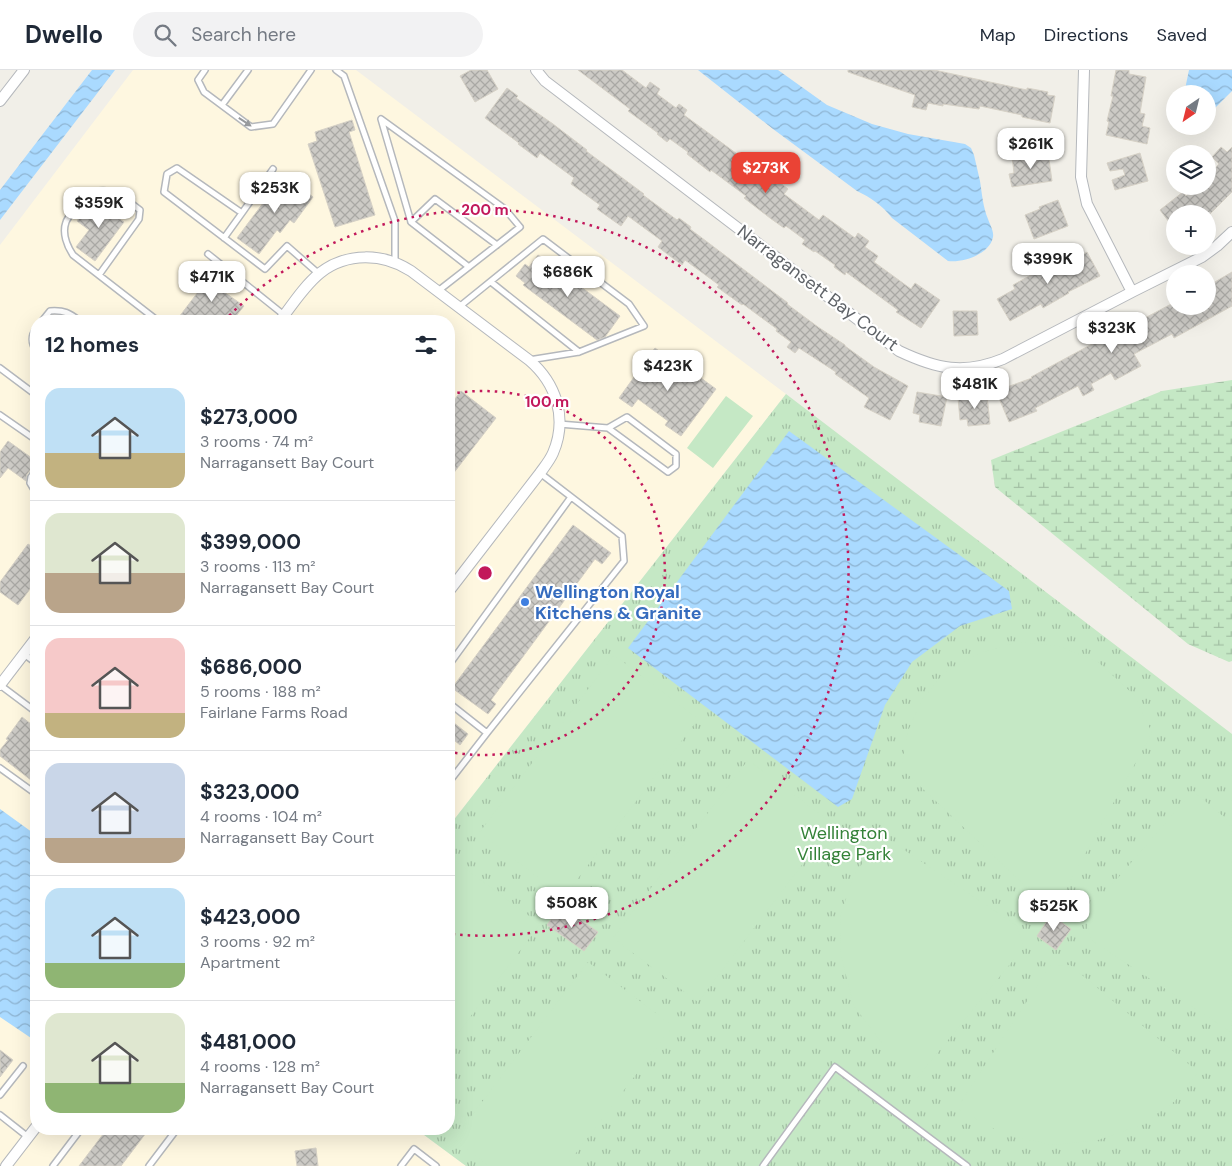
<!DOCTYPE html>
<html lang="en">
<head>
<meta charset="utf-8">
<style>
  :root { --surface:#fff; --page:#f2f2f3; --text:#1f2937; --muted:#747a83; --line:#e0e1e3; --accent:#ea4335 }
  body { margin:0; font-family:"DM Sans",sans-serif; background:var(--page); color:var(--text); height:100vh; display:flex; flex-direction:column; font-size:19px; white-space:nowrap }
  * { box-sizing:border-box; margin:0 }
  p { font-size:16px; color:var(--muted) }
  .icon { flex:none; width:28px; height:28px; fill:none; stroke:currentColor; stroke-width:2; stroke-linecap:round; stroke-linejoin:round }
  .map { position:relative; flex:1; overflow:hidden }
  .drawer { position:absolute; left:30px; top:245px; width:425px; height:820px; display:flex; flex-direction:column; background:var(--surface); border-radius:20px; box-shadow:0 5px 20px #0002 }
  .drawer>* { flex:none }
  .needle { width:32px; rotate:215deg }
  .fabs { position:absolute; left:1166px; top:15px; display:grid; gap:10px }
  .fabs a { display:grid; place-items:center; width:50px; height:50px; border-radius:50%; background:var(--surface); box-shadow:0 5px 20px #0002; font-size:25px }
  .price { position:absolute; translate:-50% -42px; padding:0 11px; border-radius:10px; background:#fff; color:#222; font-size:16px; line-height:32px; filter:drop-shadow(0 1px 2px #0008) }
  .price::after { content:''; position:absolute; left:50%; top:30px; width:15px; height:11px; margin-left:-8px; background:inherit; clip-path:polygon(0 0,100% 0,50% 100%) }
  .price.selected { background:var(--accent); color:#fff }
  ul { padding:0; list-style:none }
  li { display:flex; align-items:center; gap:15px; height:125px; padding:0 15px }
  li+li { border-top:1px solid var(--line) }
  li span { display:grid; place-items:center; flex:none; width:140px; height:100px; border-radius:15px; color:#555 }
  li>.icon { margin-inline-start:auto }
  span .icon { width:60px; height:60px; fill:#fffc; stroke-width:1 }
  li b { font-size:21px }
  h2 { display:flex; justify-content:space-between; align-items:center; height:60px; padding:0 15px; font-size:21px }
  header { display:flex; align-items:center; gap:30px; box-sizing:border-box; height:70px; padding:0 25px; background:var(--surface); border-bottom:1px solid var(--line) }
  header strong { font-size:24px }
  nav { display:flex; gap:28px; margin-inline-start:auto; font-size:18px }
  .search { width:350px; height:45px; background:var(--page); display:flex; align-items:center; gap:12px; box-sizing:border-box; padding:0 18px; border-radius:28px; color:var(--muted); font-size:19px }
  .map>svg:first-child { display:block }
</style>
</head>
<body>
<header>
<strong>Dwello</strong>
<div class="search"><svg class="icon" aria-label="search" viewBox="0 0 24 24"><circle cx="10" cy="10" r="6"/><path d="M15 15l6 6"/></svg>Search here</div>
<nav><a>Map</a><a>Directions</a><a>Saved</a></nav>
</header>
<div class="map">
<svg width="1232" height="1096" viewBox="0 0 1232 1096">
  <defs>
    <pattern id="grass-tufts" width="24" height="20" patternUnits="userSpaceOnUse" patternTransform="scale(1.25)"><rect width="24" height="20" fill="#c5e8c5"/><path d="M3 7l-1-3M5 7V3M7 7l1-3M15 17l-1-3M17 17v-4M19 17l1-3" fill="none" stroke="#a3c0a4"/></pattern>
    <pattern id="wetland-marsh" width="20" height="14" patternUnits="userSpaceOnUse" patternTransform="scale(1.25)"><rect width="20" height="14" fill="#c5e8c5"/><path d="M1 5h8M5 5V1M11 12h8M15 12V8" fill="none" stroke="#a3c0a4"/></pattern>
    <pattern id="water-waves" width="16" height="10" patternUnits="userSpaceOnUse" patternTransform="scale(1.25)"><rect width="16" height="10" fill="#aadaff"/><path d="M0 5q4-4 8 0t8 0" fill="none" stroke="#8eb4d2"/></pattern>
    <pattern id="building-cross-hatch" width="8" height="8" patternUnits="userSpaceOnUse" patternTransform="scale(1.25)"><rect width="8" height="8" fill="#cccac5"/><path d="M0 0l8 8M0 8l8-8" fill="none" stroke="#a9a8a4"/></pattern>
  </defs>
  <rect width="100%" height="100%" fill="#f1efe8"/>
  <!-- commercial -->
  <path fill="#fef7e0" d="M 133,0 L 356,0 L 786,324 L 449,756 L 449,251 L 36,251 L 36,1059 L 416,1059 L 466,1096 L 0,1096 L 0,175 Z"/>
  <!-- grass -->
  <path fill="url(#grass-tufts)" d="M 786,324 L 1232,664 L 1232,1096 L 466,1096 L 416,1059 L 449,1059 L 449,756 Z"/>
  <!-- wetland -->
  <path fill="url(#wetland-marsh)" d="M 1232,310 L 1232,591 L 1229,592 L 1188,574 L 995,417 L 991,390 L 1162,321 Z"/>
  <!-- garden -->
  <path fill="#c5e8c5" d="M 726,326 L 753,346 L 713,398 L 687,378 Z
    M 1018,572 L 1059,576 L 1098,592 L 1134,625 L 1152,663 L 1064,822 L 1037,827 L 901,698 L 908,661 L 921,631 L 944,603 L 980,583 Z
    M 614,585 L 698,649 L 564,827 L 479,763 Z
    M 748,690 L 833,754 L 698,932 L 613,868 Z
    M 1193,721 L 1224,747 L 1232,758 L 1231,962 L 1091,870 L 1085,846 Z
    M 882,765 L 1017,856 L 1024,877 L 917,1008 L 882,973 L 854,936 L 841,886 L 840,848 L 853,807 Z
    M 455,791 L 540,854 L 449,975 L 449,800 Z
    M 588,892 L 673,956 L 566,1096 L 489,1096 L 454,1069 Z
    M 1070,895 L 1198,1002 L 1175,1031 L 1141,1055 L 1098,1070 L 1053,1075 L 1005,1065 L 957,1038 L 1050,896 Z"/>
  <!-- water -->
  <path fill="url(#water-waves)" d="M 92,0 L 115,0 L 0,150 L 0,120 Z
    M 698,0 L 778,0 L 827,35 L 872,54 L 908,64 L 965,74 L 971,78 L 974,85 C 976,94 978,102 980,111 C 982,124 983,137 988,149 C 990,155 994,161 993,167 C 990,184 963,193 948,191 L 892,148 C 883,136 870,127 857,121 L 773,59 Z
    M 1189,0 L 1232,0 L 1232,21 L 1208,45 L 1208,24 L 1184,24 Z
    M 789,361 L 1009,521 L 1012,539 L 960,556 L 912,592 L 885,635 L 852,729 L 838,737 L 628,578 Z
    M 0,739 L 36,765 L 36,969 L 34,970 L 0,947 Z"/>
  <!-- building -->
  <path fill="url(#building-cross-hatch)" stroke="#d6d1c6" d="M 471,0 L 487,0 L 498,19 L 475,32 L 460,6 Z
    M 578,0 L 622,0 L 646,18 L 650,12 L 660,19 L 657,24 L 676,38 L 679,34 L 687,40 L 684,45 L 763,103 L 769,96 L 780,104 L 775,109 L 788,119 L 784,124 L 819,150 L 823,145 L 855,168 L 858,163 L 869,171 L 865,177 L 878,186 L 874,192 L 911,219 L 915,213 L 940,230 L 921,258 L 896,242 L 898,240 L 846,202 L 845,205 L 834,197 L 835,195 L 815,181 L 814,182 L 802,174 L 805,170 L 786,156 L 784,158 L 770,148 L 744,128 L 746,126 L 711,100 L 710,102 L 687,84 L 688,82 L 670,69 L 667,72 L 657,64 L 658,63 L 628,41 L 630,39 Z
    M 848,0 L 934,0 L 1027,20 L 1027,18 L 1048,22 L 1047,25 L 1055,26 L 1050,53 L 1022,47 L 1022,45 L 980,36 L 979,39 L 943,34 L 943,36 L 928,33 L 926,40 L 912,37 L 915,25 L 848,2 Z
    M 1116,0 L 1129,0 L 1129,4 L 1146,7 L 1140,43 L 1145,44 L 1142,56 L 1150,58 L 1147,74 L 1106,65 L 1109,52 L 1107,51 L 1113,26 L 1111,26 Z
    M 507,18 L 518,26 L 516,28 L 553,54 L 587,80 L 586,81 L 644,124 L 643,125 L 677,150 L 679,148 L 691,157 L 690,159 L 702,168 L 788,233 L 787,234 L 818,257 L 845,275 L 845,276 L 874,297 L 908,316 L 890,350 L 864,337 L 869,328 L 835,304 L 836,302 L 799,278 L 795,283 L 787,277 L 791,272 L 776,261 L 777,259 L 743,234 L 742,235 L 717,217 L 719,215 L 685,190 L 682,195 L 658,177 L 662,171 L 628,146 L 621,156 L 597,139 L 600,135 L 571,114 L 574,108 L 540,83 L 537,88 L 518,74 L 519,73 L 485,48 Z
    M 352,50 L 355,60 L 349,62 L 375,145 L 335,157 L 308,74 L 317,71 L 315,62 Z
    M 1221,77 L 1227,82 L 1232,77 L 1232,122 L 1210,144 L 1175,144 L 1175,160 L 1160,140 L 1183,122 L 1186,126 L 1196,116 L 1208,116 L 1208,105 L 1219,94 L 1212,87 Z
    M 1048,82 L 1052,111 L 1012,117 L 1009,104 L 1014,103 L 1012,87 Z
    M 1140,83 L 1148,111 L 1115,120 L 1112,110 L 1125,105 L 1123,99 L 1110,101 L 1107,93 Z
    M 284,105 L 313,127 L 294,153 L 290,150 L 280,163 L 277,160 L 259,184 L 237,168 Z
    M 1058,130 L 1068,156 L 1034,169 L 1025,145 L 1040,139 L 1039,137 Z
    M 109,132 L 122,142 L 118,148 L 124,152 L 95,191 L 76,177 L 89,160 L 77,151 L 89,135 L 101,144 Z
    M 1087,182 L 1100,206 L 1068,222 L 1069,223 L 1043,238 L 1041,234 L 1010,251 L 997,229 L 1015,219 L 1013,215 L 1042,199 L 1039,193 L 1049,187 L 1056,199 Z
    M 538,185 L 620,246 L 605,267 L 597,270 L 523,215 L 525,213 L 516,206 L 525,194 L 529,197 Z
    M 214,201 L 230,213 L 224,222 L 244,236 L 232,251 L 176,251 Z
    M 1232,202 L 1232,236 L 1174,268 L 1172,264 L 1134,284 L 1141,296 L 1115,310 L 1111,303 L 1091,314 L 1094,320 L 1083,326 L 1078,316 L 1035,338 L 1037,341 L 1009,352 L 996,321 L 1032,308 L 1031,307 L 1107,266 L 1109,270 L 1129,259 L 1128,257 L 1175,232 L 1175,236 L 1208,236 L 1208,216 Z
    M 953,241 L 977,241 L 978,265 L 954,266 Z
    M 655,278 L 699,311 L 701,308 L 716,319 L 681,366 L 665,355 L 668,351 L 638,329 L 632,337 L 619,328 Z
    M 461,321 L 496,348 L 449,409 L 449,337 Z
    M 917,322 L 947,327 L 941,356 L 919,352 L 920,345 L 913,343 Z
    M 987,325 L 990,354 L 968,356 L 967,349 L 960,350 L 958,328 Z
    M 8,371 L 36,391 L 36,396 L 33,397 L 27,404 L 26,411 L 8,398 L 0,408 L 0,382 Z
    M 573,455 L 611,483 L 602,494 L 595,489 L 491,630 L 496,634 L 488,644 L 452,618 Z
    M 28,474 L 36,479 L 36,511 L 18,535 L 0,522 L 0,512 Z
    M 22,647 L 36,658 L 36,714 L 0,686 L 0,680 L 8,670 L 6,669 Z
    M 449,649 L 468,664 L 460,675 L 449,666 Z
    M 561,836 L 598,862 L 584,881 L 547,855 Z
    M 1051,845 L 1071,859 L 1056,880 L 1037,866 Z
    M 0,980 L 13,990 L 0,1007 Z
    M 107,1059 L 149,1059 L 121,1096 L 79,1096 Z
    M 316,1078 L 318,1096 L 297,1096 L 295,1081 Z"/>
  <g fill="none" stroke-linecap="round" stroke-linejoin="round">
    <defs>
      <path id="lane" d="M 205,0 L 198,10 L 204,22 L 251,57 L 273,54 L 311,0
        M 336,0 L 344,6 L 395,151 L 395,192
        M 222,35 L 248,0
        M 242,143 L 273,99
        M 411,152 L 435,129 L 497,175
        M 224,168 L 242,143 L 177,98 L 167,104 L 164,122 L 265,199 L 287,176 L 319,204
        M 208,184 L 284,245
        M 99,205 L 139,149 L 140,140 C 130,133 119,122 106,121 C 100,120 88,123 84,126 C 81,128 67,149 66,152 C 62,163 67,176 73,185 L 158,251
        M 491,212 L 579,282
        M 438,221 L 520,157 L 505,139 L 381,49 L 411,152 L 469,197
        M 459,237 L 543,169 L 629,234 L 644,256 L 579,282 L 529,290
        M 42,251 L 50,241 C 65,240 69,243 80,251
        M 36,259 C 31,265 31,273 36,281
        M 0,298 L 36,325
        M 0,345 L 36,370
        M 559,354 L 608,358 L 668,402 L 676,396 L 676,384 L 627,347 L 608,358
        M 36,400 L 31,407 L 30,413 L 36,423
        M 24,584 L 36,593
        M 449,595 L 571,427
        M 0,615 L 36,642
        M 449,633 L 487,663 L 449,712
        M 487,663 L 624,491 L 622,466 L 540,403
        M 0,698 L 36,724
        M 0,1025 L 23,996
        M 0,1045 L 28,1067
        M 53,1096 L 81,1059
        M 149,1096 L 177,1059
        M 401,1096 L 414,1079 L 436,1096
        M 763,1096 L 835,997 L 967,1096"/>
      <path id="street" d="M 536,0 L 545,11 L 899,281 C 937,299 964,305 1003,289 L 1132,222
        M 1084,0 L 1081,107 L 1087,134 L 1132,222 L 1202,187 L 1217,176 L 1232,162
        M 0,31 L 24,0
        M 280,251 C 292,235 304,216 320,203 C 347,182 383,183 411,201 L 529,290 C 556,313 568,348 553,383 C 550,390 545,396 540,403 L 449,521
        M 0,615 L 36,568
        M 6,1096 L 36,1057"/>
    </defs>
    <!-- lane casing -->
    <use href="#lane" stroke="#b5b8bc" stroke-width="8"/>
    <!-- street casing -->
    <use href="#street" stroke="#b5b8bc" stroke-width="12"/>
    <!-- lane -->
    <use href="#lane" stroke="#fff" stroke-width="5"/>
    <!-- street -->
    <use href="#street" stroke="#fff" stroke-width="10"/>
  </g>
  <!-- one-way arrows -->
  <defs><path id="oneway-solid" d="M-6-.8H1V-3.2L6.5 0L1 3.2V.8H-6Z" transform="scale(1.25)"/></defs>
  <use fill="#979a9d" href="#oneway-solid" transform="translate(245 52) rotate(34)"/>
  <!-- distance rings -->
  <g fill="none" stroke="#c2185b" stroke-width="2.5" stroke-dasharray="2.5 5">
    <path d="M450 324A182 182 0 1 1 450 682"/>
    <path d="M224 251A363 363 0 1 1 450 864"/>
  </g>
  <!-- markers -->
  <circle fill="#3f7fe0" stroke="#fff" stroke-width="2" cx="525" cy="532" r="5"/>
  <g text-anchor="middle" stroke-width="4.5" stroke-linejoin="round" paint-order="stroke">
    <!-- street labels -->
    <g font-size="18" fill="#5f6368" stroke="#fff">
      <text transform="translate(818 218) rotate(37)" y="6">Narragansett Bay Court</text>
    </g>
    <!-- shop labels -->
    <g font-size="18" font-weight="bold" fill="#366cbe" stroke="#fff" text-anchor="start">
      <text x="535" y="528">Wellington Royal<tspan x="535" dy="21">Kitchens &amp; Granite</tspan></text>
    </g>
    <!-- park labels -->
    <g font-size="18" fill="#348238" stroke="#fff">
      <text x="844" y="769">Wellington<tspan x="844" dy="21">Village Park</tspan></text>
    </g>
  </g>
  <circle cx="485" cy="503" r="8" fill="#c2185b" stroke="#fff" stroke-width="2.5"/>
  <g font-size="15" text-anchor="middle" font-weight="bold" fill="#c2185b" stroke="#fff" stroke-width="4.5" stroke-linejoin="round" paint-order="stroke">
    <text x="485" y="145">200 m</text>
    <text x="547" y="337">100 m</text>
  </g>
</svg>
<div class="fabs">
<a><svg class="needle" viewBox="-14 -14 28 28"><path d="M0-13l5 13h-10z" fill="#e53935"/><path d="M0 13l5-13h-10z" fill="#747a83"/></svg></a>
<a><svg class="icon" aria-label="layers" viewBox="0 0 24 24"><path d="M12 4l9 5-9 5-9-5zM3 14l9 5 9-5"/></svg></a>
<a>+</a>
<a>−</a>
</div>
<b class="price" style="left:1031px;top:100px">$261K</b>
<b class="price selected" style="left:766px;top:124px">$273K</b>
<b class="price" style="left:275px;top:144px">$253K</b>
<b class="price" style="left:99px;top:159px">$359K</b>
<b class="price" style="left:1048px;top:215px">$399K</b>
<b class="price" style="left:568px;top:228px">$686K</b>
<b class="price" style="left:212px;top:233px">$471K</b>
<b class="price" style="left:1112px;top:284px">$323K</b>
<b class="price" style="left:668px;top:322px">$423K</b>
<b class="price" style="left:975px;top:340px">$481K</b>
<b class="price" style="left:572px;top:859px">$508K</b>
<b class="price" style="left:1054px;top:862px">$525K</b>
<section class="drawer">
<h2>12 homes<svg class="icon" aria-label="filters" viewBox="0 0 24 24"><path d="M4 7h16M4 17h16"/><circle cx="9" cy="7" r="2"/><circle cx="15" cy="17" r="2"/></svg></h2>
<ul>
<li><span style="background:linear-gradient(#bfe0f5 65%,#c2b280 0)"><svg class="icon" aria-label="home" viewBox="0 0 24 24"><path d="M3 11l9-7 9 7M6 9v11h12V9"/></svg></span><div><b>$273,000</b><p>3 rooms · 74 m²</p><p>Narragansett Bay Court</p></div></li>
<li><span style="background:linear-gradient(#dfe7d0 60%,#b9a48a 0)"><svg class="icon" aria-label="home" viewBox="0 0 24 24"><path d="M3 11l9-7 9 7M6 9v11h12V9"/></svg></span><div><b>$399,000</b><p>3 rooms · 113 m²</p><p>Narragansett Bay Court</p></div></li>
<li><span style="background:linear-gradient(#f6c9c9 75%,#c2b280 0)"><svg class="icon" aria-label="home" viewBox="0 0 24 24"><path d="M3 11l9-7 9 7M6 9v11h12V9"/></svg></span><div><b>$686,000</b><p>5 rooms · 188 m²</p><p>Fairlane Farms Road</p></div></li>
<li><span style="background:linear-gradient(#c9d6e8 75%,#b9a48a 0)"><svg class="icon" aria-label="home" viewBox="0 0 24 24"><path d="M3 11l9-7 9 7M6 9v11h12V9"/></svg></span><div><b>$323,000</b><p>4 rooms · 104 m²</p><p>Narragansett Bay Court</p></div></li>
<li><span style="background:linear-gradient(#bfe0f5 75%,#8fb573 0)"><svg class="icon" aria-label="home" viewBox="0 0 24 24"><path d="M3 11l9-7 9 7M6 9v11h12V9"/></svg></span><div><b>$423,000</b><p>3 rooms · 92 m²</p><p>Apartment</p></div></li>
<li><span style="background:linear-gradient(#dfe7d0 70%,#8fb573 0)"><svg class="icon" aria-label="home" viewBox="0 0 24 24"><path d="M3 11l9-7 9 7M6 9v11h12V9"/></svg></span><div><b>$481,000</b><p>4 rooms · 128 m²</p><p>Narragansett Bay Court</p></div></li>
</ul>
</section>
</div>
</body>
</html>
